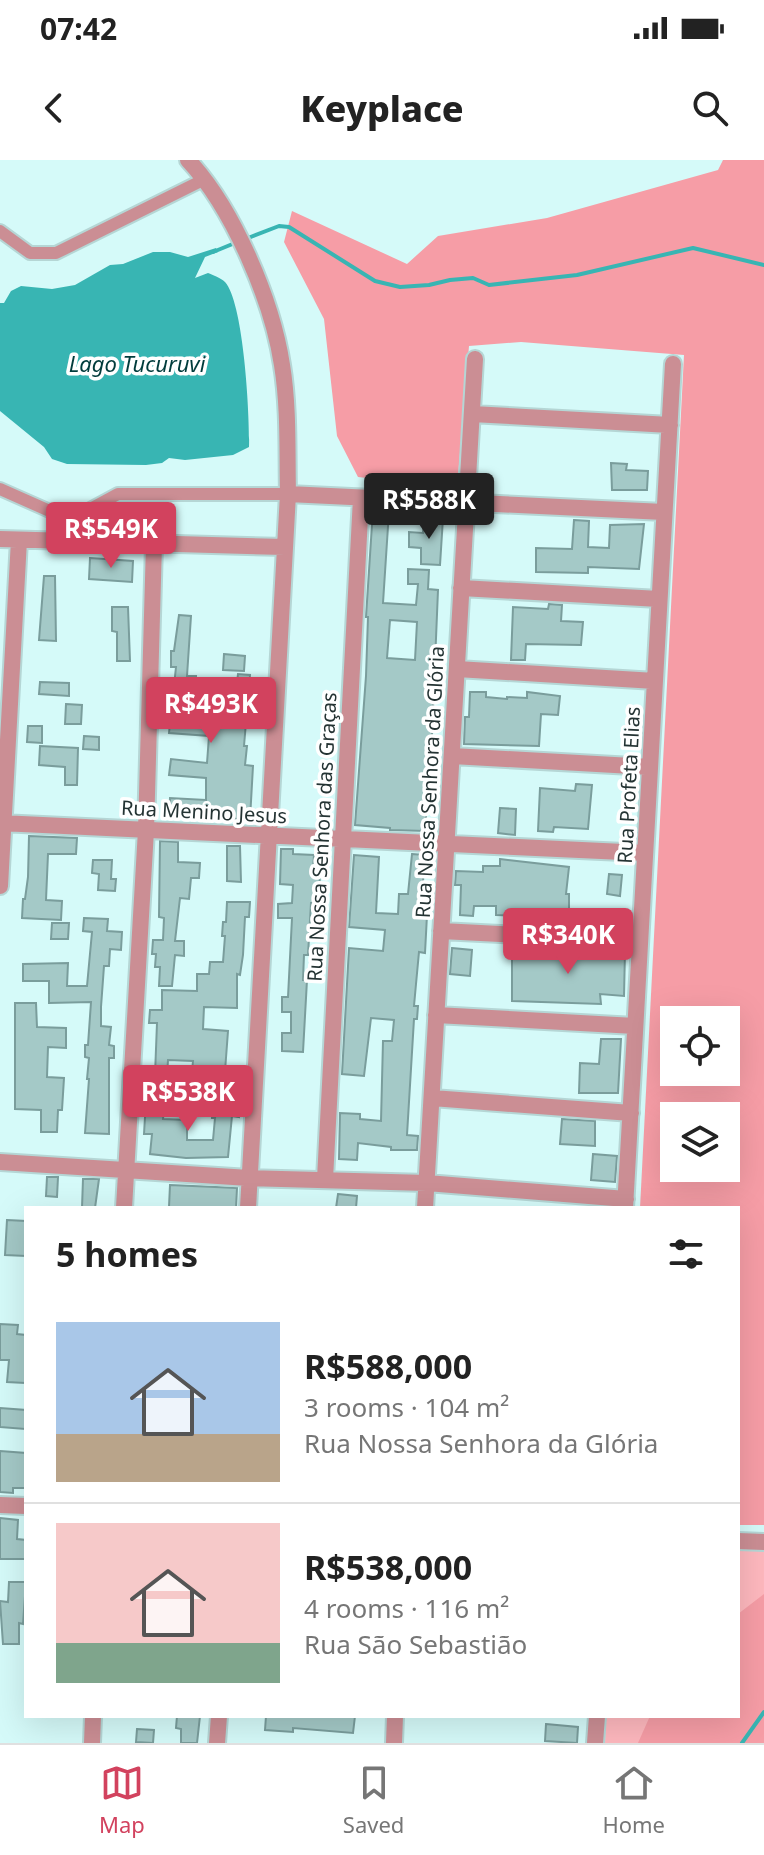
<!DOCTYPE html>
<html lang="en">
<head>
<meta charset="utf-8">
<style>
  :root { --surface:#fff; --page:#f2f2f2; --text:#222; --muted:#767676; --line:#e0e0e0; --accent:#d2425e }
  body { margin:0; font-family:"Noto Sans",sans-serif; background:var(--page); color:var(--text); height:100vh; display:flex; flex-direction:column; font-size:30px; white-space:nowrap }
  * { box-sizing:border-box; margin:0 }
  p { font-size:26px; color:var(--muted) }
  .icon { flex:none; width:44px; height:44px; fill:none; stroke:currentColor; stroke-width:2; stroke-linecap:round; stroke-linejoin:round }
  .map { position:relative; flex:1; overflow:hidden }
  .side { position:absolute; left:24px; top:1046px; width:716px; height:512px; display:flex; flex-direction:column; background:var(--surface); border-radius:0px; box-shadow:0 8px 32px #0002 }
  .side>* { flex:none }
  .buttons { position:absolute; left:660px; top:846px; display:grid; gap:16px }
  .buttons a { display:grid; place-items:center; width:80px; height:80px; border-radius:0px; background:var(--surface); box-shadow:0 8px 32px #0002; font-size:40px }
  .price { position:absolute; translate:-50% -68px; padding:0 18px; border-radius:8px; background:var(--accent); color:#fff; font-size:26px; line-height:52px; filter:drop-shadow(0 2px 4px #0008) }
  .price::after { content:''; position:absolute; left:50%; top:48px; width:24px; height:18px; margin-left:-12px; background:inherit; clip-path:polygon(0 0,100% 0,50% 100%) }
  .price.on { background:#222; color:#fff }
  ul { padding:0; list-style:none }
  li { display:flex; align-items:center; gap:24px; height:200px; padding:0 32px }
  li+li { border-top:2px solid var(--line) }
  li span { display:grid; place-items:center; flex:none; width:224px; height:160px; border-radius:0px; color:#555 }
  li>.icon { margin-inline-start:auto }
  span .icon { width:96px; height:96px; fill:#fffc; stroke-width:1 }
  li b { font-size:34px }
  h2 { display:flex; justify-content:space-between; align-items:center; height:96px; padding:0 32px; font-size:34px }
  .status { display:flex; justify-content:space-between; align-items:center; height:56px; padding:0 40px; background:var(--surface); direction:ltr }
  .status svg { height:22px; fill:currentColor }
  header { display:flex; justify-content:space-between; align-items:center; height:104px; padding:0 32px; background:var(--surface); font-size:36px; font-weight:800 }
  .tab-bar { display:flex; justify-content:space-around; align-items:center; height:112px; border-top:2px solid var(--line); background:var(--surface); font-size:22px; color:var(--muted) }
  .tab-bar a { display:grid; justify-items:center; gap:4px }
  .tab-bar .on { color:var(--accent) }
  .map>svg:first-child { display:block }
</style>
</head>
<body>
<div class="status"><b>07:42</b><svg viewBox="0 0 49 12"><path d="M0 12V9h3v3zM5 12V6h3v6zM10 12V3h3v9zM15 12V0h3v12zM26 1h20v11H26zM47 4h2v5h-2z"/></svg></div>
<header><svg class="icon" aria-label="back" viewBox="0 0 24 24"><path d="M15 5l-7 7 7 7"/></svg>Keyplace<svg class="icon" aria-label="search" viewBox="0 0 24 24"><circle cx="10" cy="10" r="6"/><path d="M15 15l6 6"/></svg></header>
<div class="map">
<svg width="764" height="1583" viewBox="0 0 764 1583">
  <rect width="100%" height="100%" fill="#d5faf9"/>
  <!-- green -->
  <path fill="#feb8be" d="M 738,1390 L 764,1391 L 764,1583 L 605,1583 L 606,1556 L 738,1556 Z"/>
  <!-- forest -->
  <path fill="#f69da6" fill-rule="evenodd" d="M 723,0 L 764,0 L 764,1365 L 738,1365 L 738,1048 L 640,1048 L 684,195 L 521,182 L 469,186 L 457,328 L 358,317 L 337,276 L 324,159 L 284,82 L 292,51 L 407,104 L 438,76 L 547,58 L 718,10 ZM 674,860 L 726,860 L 726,912 L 674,912 ZM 674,956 L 726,956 L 726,1008 L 674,1008 Z
    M 764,1434 L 764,1583 L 638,1583 L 650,1556 L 738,1556 L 738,1454 Z"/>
  <!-- water -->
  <path fill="#38b5b3" d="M 216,88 L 218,92 L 205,97 L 195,118 L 208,113 C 213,115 221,118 225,122 C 244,143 250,257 249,287 L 233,295 L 185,300 L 169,298 L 162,303 L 146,305 L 67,304 L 52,299 L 44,287 L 0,251 L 0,143 L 4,143 L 11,131 L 21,126 L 52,129 L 75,125 L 110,105 L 123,104 L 153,92 L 170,92 L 188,97 Z"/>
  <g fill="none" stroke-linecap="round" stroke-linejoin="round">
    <!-- stream -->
    <path stroke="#38b5b3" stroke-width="4" d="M 243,80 L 279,66 L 289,67 L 375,121 L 400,127 L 429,125 L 450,120 L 473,118 L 489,125 L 577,115 L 693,88 L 764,105
      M 213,92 L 235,83
      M 742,1583 L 764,1552"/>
  </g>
  <!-- building -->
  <path fill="#a4c9c7" stroke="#7a9d9c" stroke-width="2" fill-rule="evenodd" d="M 611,303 L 627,304 L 626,310 L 648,311 L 647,330 L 612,330 Z
    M 373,349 L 389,351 L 383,443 L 416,445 L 418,424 L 408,424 L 408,409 L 429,410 L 428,429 L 438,430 L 432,575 L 426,634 L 426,671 L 390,670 L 390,668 L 355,665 L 366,516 L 368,457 L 366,457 ZM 390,460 L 417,462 L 415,500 L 387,498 Z
    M 424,357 L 443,358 L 440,405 L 421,404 L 421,388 L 409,387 L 409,372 L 423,373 Z
    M 574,360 L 589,361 L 588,387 L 609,388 L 610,365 L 644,364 L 639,409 L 588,407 L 588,413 L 536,412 L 536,388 L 572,389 Z
    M 90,398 L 133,401 L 132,422 L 89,419 Z
    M 44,416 L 55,416 L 56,481 L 39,480 Z
    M 549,444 L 562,445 L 561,461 L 583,462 L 581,485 L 526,484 L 525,500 L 511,500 L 513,447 L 548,449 Z
    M 112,447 L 128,447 L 130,501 L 117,501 L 117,472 L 112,471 Z
    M 179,455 L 191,456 L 187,516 L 196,516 L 192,562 L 229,564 L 230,549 L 234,549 L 238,514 L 250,515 L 244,586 L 247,586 L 245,605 L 253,606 L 250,659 L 169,658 L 170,638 L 206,640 L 206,618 L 169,615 L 171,599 L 207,603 L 209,576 L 169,573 L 176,507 L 171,507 L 171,491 L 174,491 Z
    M 224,494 L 245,496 L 244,511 L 223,510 Z
    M 40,522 L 69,523 L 69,536 L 39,534 Z
    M 470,532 L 486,532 L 486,537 L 507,539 L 507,537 L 527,538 L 527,532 L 560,536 L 558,555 L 541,554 L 539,586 L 464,584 L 465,557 L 469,557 Z
    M 66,544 L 82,545 L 81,564 L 65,564 Z
    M 28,566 L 42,566 L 42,583 L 27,582 Z
    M 84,576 L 99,577 L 99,590 L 83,589 Z
    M 40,586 L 78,588 L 77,625 L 65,625 L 65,607 L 39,605 Z
    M 576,624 L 592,625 L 588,669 L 554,667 L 553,672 L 538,671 L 540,628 L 575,631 Z
    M 500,648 L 516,649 L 515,675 L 498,673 Z
    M 29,676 L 77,678 L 76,694 L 48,694 L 46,740 L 62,741 L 61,760 L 22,758 L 23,739 L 25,739 L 28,717 Z
    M 160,681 L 178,682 L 178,702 L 200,703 L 199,718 L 191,718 L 189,739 L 180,738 L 175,781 L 184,781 L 184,796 L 175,795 L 172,826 L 159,826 L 160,807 L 155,807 L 156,794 L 152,794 L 153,780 L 163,780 L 164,758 L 159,757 Z
    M 227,686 L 240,686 L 241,722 L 227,721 Z
    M 281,689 L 293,689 L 293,694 L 314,695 L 313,709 L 320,709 L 319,743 L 311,743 L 308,795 L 304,795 L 303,820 L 307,820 L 303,892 L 282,891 L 282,873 L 291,873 L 291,852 L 282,852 L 282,837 L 288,837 L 292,758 L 278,758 L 278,744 L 292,743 L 293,725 L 280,724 Z
    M 412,694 L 424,695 L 422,755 L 427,755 L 425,793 L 419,792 L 416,824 L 414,846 L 418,846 L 417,859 L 414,859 L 407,975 L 418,976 L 417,990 L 391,990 L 391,987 L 358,983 L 357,1000 L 339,999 L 340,953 L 360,954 L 360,959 L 381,961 L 383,881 L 392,881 L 394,860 L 371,858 L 364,916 L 342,914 L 349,788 L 383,791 L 385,770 L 349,767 L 354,695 L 379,697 L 376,753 L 398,754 L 399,734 L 408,734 Z
    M 500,699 L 569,707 L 566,734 L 569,734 L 569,750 L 529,749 L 528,756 L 496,755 L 496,746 L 474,746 L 473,756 L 460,755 L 461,725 L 455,725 L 456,711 L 483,712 L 483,706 L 500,706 Z
    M 93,700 L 112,700 L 111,719 L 116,719 L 115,731 L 98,730 L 99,714 L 92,713 Z
    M 609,714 L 622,715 L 620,736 L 607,734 Z
    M 227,742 L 250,742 L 249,757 L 245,757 L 243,795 L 240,815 L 237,814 L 237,848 L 204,847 L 203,869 L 228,871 L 223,938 L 210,938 L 211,922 L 191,921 L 193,901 L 168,900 L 167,916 L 155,915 L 157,863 L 149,863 L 150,850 L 162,850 L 162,830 L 197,831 L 197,814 L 209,814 L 210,802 L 223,802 L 225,776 L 222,776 L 223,762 L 226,762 Z
    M 84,758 L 108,759 L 107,771 L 122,772 L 121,790 L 110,789 L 109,806 L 104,806 L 101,847 L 101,866 L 111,867 L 109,885 L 114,886 L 114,898 L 109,898 L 109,974 L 85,973 L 89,919 L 87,919 L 89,898 L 85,897 L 85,885 L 88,885 L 91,842 L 49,843 L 49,821 L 23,821 L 23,804 L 68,803 L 67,826 L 87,826 L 92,772 L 83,771 Z
    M 52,763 L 69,763 L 68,779 L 51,779 Z
    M 452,788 L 472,790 L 470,816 L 450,814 Z
    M 512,789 L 529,789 L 529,794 L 569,794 L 569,789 L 625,791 L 624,836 L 600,834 L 601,844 L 512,841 Z
    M 15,843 L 36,843 L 37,867 L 66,868 L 66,888 L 48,887 L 47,917 L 64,918 L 62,950 L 58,950 L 57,972 L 41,972 L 41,950 L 15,949 Z
    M 601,879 L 621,879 L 618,933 L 579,933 L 580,903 L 599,904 Z
    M 146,940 L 165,942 L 163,959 L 187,960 L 187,980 L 213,980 L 215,958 L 212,958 L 213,943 L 240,944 L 239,957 L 232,956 L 228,997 L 186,998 L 150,994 L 152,974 L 144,974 Z
    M 562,959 L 595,961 L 595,986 L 560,984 Z
    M 593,994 L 617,996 L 615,1022 L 591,1020 Z
    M 47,1017 L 58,1017 L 57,1037 L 46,1036 Z
    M 83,1019 L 99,1019 L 95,1048 L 82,1048 Z
    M 170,1025 L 237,1028 L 236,1048 L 169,1047 Z
    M 338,1034 L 357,1036 L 356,1048 L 336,1048 Z
    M 7,1060 L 26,1061 L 26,1096 L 5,1095 Z
    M 0,1164 L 18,1165 L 17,1174 L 26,1175 L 25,1223 L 7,1222 L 9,1200 L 0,1200 Z
    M 0,1248 L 26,1250 L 25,1269 L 0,1267 Z
    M 0,1291 L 26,1293 L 26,1328 L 13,1328 L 13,1333 L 0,1332 Z
    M 0,1358 L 18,1360 L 17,1379 L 26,1380 L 26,1399 L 0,1399 Z
    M 9,1422 L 26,1422 L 23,1464 L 19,1463 L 19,1484 L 3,1484 L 0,1441 L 8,1442 Z
    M 177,1556 L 200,1556 L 197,1583 L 181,1583 L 181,1569 L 176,1568 Z
    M 266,1556 L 355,1556 L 353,1573 L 293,1568 L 293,1572 L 265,1570 Z
    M 546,1564 L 578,1567 L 577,1583 L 545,1581 Z
    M 137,1569 L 154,1570 L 153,1583 L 136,1582 Z"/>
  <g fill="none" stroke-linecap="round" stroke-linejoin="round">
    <defs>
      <path id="pedestrian" d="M 0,71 L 30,93 L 56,93 L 205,19
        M 0,329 L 70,360 L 118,334 L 288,334"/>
      <path id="minor" d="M 188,0 C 233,48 272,140 282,205 C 289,248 287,292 288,334 L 248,1048
        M 472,254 L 670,265
        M 288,334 L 664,352
        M 0,379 L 285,387
        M 461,428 L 659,439
        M 457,509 L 655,521
        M 452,596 L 650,607
        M 0,663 L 645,693
        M 0,726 L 19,380
        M 441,771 L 640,781
        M 436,855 L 635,866
        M 432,938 L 631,953
        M 0,1002 L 249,1018 L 427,1023 L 626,1039
        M 325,1019 L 361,338
        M 124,1048 L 146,670 L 154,384
        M 425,1048 L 475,199
        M 625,1048 L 673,204
        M 0,1345 L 26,1346
        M 738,1381 L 764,1382
        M 92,1583 L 93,1556
        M 217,1583 L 219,1556
        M 394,1583 L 395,1556
        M 595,1583 L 597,1556"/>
    </defs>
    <!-- pedestrian casing -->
    <use href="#pedestrian" stroke="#b5d6d5" stroke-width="16"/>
    <!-- minor casing -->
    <use href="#minor" stroke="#b5d6d5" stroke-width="20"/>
    <!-- pedestrian -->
    <use href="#pedestrian" stroke="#cb8e94" stroke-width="12"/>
    <!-- minor -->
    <use href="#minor" stroke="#cb8e94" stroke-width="16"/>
  </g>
  <g text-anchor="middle" stroke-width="7" stroke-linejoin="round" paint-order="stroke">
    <!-- street labels -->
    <g font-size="20" fill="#243333" stroke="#fff">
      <text transform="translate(430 622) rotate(-87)" y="7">Rua Nossa Senhora da Glória</text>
      <text transform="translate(629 625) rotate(-87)" y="7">Rua Profeta Elias</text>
      <text transform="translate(204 652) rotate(3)" y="7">Rua Menino Jesus</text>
      <text transform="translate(322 677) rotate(-87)" y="7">Rua Nossa Senhora das Graças</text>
    </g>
    <!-- water labels -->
    <g font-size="22" font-style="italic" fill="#013c3c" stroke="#fff">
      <text x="137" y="212">Lago Tucuruvi</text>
    </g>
  </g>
</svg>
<div class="buttons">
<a><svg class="icon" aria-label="locate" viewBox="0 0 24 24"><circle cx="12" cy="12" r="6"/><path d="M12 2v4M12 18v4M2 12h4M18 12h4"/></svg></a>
<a><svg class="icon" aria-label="layers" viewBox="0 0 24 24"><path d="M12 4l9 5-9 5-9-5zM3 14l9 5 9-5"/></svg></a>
</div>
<b class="price on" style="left:429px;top:381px">R$588K</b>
<b class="price" style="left:111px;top:410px">R$549K</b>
<b class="price" style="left:211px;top:585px">R$493K</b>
<b class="price" style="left:568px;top:816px">R$340K</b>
<b class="price" style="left:188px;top:973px">R$538K</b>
<section class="side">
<h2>5 homes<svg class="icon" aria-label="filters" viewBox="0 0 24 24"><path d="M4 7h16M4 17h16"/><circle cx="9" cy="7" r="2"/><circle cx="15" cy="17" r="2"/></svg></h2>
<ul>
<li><span style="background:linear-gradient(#a9c7e8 70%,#b9a48a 0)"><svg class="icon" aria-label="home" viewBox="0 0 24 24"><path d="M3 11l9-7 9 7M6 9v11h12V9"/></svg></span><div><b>R$588,000</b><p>3 rooms · 104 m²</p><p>Rua Nossa Senhora da Glória</p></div></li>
<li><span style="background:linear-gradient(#f6c9c9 75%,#7fa58c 0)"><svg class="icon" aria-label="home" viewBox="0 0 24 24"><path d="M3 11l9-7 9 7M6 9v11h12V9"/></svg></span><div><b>R$538,000</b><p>4 rooms · 116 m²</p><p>Rua São Sebastião</p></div></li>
</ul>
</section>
</div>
<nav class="tab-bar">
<a class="on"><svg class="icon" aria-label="map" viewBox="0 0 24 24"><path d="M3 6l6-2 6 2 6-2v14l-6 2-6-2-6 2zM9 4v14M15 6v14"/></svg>Map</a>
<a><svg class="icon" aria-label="saved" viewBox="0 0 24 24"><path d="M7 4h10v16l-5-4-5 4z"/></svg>Saved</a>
<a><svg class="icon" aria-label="home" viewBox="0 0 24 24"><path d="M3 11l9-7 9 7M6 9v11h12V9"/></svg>Home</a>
</nav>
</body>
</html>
